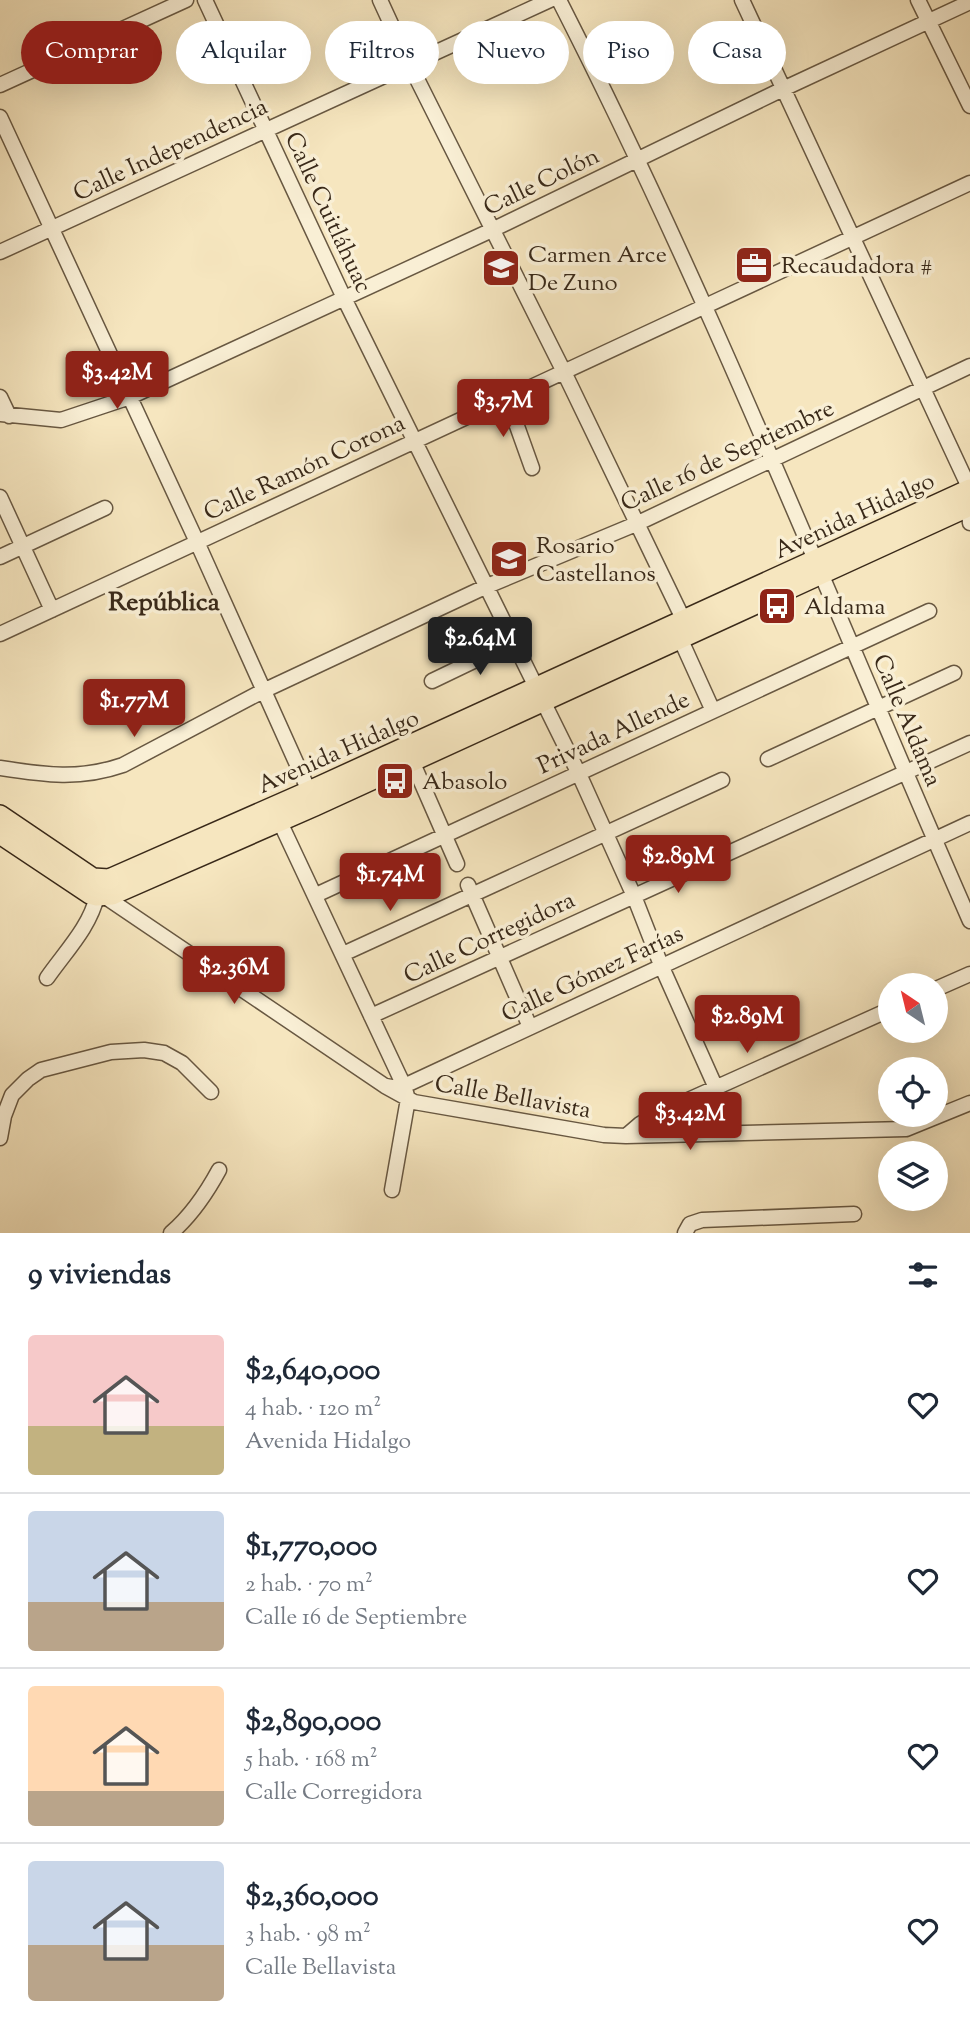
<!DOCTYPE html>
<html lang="es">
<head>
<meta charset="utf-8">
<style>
  :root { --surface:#fff; --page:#f2f2f3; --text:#1f2937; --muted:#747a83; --line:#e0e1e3; --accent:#8f2418 }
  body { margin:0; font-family:"Sorts Mill Goudy",serif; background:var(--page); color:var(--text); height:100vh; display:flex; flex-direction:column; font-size:26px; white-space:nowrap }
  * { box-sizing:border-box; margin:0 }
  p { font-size:23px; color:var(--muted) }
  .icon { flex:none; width:38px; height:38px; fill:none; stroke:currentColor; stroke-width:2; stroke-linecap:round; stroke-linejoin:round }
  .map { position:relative; height:1233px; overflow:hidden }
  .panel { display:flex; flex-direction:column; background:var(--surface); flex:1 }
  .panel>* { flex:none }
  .banner { position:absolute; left:21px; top:21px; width:929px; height:63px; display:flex; gap:14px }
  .needle { width:46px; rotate:325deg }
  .fabs { position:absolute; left:878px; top:973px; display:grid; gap:14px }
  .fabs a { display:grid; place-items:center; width:70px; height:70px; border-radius:50%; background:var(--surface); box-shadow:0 7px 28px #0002; font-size:35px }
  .price { position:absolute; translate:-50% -60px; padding:0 16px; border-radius:7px; background:var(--accent); color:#fff; font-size:23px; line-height:46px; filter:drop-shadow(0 2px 4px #0008) }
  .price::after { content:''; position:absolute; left:50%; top:42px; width:21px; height:16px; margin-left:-10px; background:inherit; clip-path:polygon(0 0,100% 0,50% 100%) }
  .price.active { background:#222; color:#fff }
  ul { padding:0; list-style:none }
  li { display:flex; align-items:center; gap:21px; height:175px; padding:0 28px }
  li+li { border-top:2px solid var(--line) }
  li span { display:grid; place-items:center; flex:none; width:196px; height:140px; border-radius:7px; color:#555 }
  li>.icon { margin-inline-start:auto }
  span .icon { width:84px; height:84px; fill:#fffc; stroke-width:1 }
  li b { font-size:30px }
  h2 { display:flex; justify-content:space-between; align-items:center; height:84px; padding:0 28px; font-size:30px }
  .tag { padding:0 24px; border-radius:32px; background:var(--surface); box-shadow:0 7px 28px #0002; font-size:24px; line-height:63px }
  .tag.active { background:var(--accent); color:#fff }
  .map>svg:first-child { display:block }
</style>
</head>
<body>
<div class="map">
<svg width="970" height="1233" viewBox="0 0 970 1233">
  <rect width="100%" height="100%" fill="#f6e6bf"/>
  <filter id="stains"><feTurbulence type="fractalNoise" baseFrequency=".00286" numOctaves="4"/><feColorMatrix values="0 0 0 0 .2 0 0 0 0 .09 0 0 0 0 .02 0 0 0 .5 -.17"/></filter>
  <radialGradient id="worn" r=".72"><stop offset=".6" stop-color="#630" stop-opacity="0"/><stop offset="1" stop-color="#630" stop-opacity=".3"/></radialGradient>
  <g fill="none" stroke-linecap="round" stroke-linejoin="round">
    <defs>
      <path id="minor" d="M 205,0 L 344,298 L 579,774 L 634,896 L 661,965 L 716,1088
        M 380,0 L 409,63 L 564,372 L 687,627
        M 559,0 C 712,300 835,613 970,921
        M 742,0 L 967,483 L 970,523
        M 918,0 L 970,106
        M 0,85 L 186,0
        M 0,117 L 197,542 L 313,800
        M 0,252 L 550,0
        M 0,397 L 9,416
        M 507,398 L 532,468
        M 0,414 L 61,420 L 130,397 L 492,230 L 783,89 L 970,2
        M 0,497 L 52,610
        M 0,557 L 105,508
        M 0,634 L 970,183
        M 680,638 L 713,711
        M 432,681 L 513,642
        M 768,759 L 954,673
        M 412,761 L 457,864
        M 0,768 C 45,775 80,780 123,765 L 263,691 L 485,587 L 636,524 L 970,366
        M 280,822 L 404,1086 L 408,1099 L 392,1190
        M 468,885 L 530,1027
        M 316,895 L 929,611
        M 104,896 L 385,1086 L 414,1102 L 604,1135 L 626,1136 L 906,1129 L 970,1103
        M 343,954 L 722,780
        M 47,978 C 65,952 90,927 97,896
        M 936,989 L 970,974
        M 371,1016 L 970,743
        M 386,1086 L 397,1088 L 404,1086 L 970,823
        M 626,1136 L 640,1124 L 655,1115 L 891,1009
        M 0,1138 L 4,1116 L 12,1095 L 28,1079 L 41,1070 L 111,1052 L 144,1050 L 164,1053 L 182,1063 L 211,1092
        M 171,1233 C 192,1215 206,1194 219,1170
        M 685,1233 L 690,1224 L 702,1220 L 854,1214"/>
      <path id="major" d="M 0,815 L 93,878 L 109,879 L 309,791 L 970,489
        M 0,834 L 90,894 L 97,896 L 112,895 L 315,806 L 970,506"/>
    </defs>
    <!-- minor casing -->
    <use href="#minor" stroke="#685842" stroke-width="17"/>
    <!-- major casing -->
    <use href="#major" stroke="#392919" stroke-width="22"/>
    <!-- minor -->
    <use href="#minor" stroke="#f9efd5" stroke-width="14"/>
    <!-- major -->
    <use href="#major" stroke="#f6e6bf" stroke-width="19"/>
  </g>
  <!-- icons -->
  <defs>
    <symbol id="office-square" viewBox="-11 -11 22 22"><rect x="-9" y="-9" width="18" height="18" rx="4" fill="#8f2418" stroke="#f9efd5"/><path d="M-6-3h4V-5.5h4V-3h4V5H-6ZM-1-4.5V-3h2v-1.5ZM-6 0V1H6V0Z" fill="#fff"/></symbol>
    <symbol id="school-square" viewBox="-11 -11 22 22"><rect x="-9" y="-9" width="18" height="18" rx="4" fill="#8f2418" stroke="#f9efd5"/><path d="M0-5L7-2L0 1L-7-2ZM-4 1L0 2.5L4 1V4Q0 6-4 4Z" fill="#fff"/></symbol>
    <symbol id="bus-square" viewBox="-11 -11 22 22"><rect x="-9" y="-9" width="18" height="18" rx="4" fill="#8f2418" stroke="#f9efd5"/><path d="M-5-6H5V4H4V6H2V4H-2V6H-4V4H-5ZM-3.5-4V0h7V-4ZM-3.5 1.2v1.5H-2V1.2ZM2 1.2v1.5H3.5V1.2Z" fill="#fff"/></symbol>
  </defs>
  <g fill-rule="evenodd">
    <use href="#office-square" x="732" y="243" width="44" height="44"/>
    <use href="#school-square" x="479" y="246" width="44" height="44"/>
    <use href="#school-square" x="487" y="537" width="44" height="44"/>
    <use href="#bus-square" x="755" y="584" width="44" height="44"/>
    <use href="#bus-square" x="373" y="759" width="44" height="44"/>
  </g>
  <g text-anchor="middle" stroke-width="7" stroke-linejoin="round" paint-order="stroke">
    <!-- street labels -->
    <g font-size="24" fill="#392919" stroke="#f9efd5">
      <text transform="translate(170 149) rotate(-25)" y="8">Calle Independencia</text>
      <text transform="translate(541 181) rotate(-26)" y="8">Calle Colón</text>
      <text transform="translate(329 212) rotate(65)" y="8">Calle Cuitláhuac</text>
      <text transform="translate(727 455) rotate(-25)" y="8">Calle 16 de Septiembre</text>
      <text transform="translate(304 467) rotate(-25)" y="8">Calle Ramón Corona</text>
      <text transform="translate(854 515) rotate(-25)" y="8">Avenida Hidalgo</text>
      <text transform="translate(908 720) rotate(67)" y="8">Calle Aldama</text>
      <text transform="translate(613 732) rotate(-25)" y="8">Privada Allende</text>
      <text transform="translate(338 751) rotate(-24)" y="8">Avenida Hidalgo</text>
      <text transform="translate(489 937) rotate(-25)" y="8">Calle Corregidora</text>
      <text transform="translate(592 973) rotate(-25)" y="8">Calle Gómez Farías</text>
      <text transform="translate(513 1096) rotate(10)" y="8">Calle Bellavista</text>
    </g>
    <!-- poi labels -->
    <g font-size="24" fill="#392919" stroke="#f9efd5" text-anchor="start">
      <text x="528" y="262">Carmen Arce<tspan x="528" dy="28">De Zuno</tspan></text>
      <text x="781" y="273">Recaudadora #</text>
      <text x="536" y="553">Rosario<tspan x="536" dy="28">Castellanos</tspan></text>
      <text x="804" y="614">Aldama</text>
      <text x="422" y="789">Abasolo</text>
    </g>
    <!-- neighbourhood labels -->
    <g font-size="26" font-weight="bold" fill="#392919" stroke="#f9efd5">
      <text x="164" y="610">República</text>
    </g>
  </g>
  <rect width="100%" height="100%" filter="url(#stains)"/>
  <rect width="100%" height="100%" fill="url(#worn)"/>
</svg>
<div class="fabs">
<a><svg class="needle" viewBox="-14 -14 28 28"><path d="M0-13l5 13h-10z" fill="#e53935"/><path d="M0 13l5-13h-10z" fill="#747a83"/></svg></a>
<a><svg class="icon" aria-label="locate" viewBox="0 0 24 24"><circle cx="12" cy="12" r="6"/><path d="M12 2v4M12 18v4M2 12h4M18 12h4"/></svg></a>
<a><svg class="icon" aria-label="layers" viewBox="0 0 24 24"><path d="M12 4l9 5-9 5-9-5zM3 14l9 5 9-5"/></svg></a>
</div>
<b class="price" style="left:117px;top:411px">$3.42M</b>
<b class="price" style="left:503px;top:439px">$3.7M</b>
<b class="price active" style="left:480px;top:677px">$2.64M</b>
<b class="price" style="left:134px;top:739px">$1.77M</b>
<b class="price" style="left:678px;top:895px">$2.89M</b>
<b class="price" style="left:390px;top:913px">$1.74M</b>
<b class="price" style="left:234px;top:1006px">$2.36M</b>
<b class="price" style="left:747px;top:1055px">$2.89M</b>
<b class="price" style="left:690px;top:1152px">$3.42M</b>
<div class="banner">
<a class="tag active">Comprar</a>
<a class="tag">Alquilar</a>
<a class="tag">Filtros</a>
<a class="tag">Nuevo</a>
<a class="tag">Piso</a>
<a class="tag">Casa</a>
</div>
</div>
<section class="panel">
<h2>9 viviendas<svg class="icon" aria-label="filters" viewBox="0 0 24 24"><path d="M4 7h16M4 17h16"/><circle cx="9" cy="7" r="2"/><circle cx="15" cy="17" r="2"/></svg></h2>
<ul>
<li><span style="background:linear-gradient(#f6c9c9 65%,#c2b280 0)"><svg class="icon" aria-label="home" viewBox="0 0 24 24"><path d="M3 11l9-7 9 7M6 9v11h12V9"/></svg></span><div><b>$2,640,000</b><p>4 hab. · 120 m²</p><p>Avenida Hidalgo</p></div><svg class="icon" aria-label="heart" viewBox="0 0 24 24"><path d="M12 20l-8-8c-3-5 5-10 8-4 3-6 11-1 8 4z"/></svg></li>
<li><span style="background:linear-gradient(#c9d6e8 65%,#b9a48a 0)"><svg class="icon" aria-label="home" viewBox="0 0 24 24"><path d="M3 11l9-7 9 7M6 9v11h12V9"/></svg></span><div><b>$1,770,000</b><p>2 hab. · 70 m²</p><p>Calle 16 de Septiembre</p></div><svg class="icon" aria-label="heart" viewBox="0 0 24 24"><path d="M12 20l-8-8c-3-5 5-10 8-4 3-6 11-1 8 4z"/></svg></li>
<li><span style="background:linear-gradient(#ffd9b3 75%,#b9a48a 0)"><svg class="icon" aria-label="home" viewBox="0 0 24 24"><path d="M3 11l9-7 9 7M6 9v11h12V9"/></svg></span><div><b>$2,890,000</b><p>5 hab. · 168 m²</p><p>Calle Corregidora</p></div><svg class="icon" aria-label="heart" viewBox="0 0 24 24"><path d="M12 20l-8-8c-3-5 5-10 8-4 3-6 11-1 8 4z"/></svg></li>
<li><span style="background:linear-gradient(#c9d6e8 60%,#b9a48a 0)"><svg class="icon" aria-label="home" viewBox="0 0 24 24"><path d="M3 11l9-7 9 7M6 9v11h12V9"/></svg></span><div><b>$2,360,000</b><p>3 hab. · 98 m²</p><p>Calle Bellavista</p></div><svg class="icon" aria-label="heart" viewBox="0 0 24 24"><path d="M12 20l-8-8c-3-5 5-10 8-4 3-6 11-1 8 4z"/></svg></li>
</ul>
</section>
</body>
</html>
